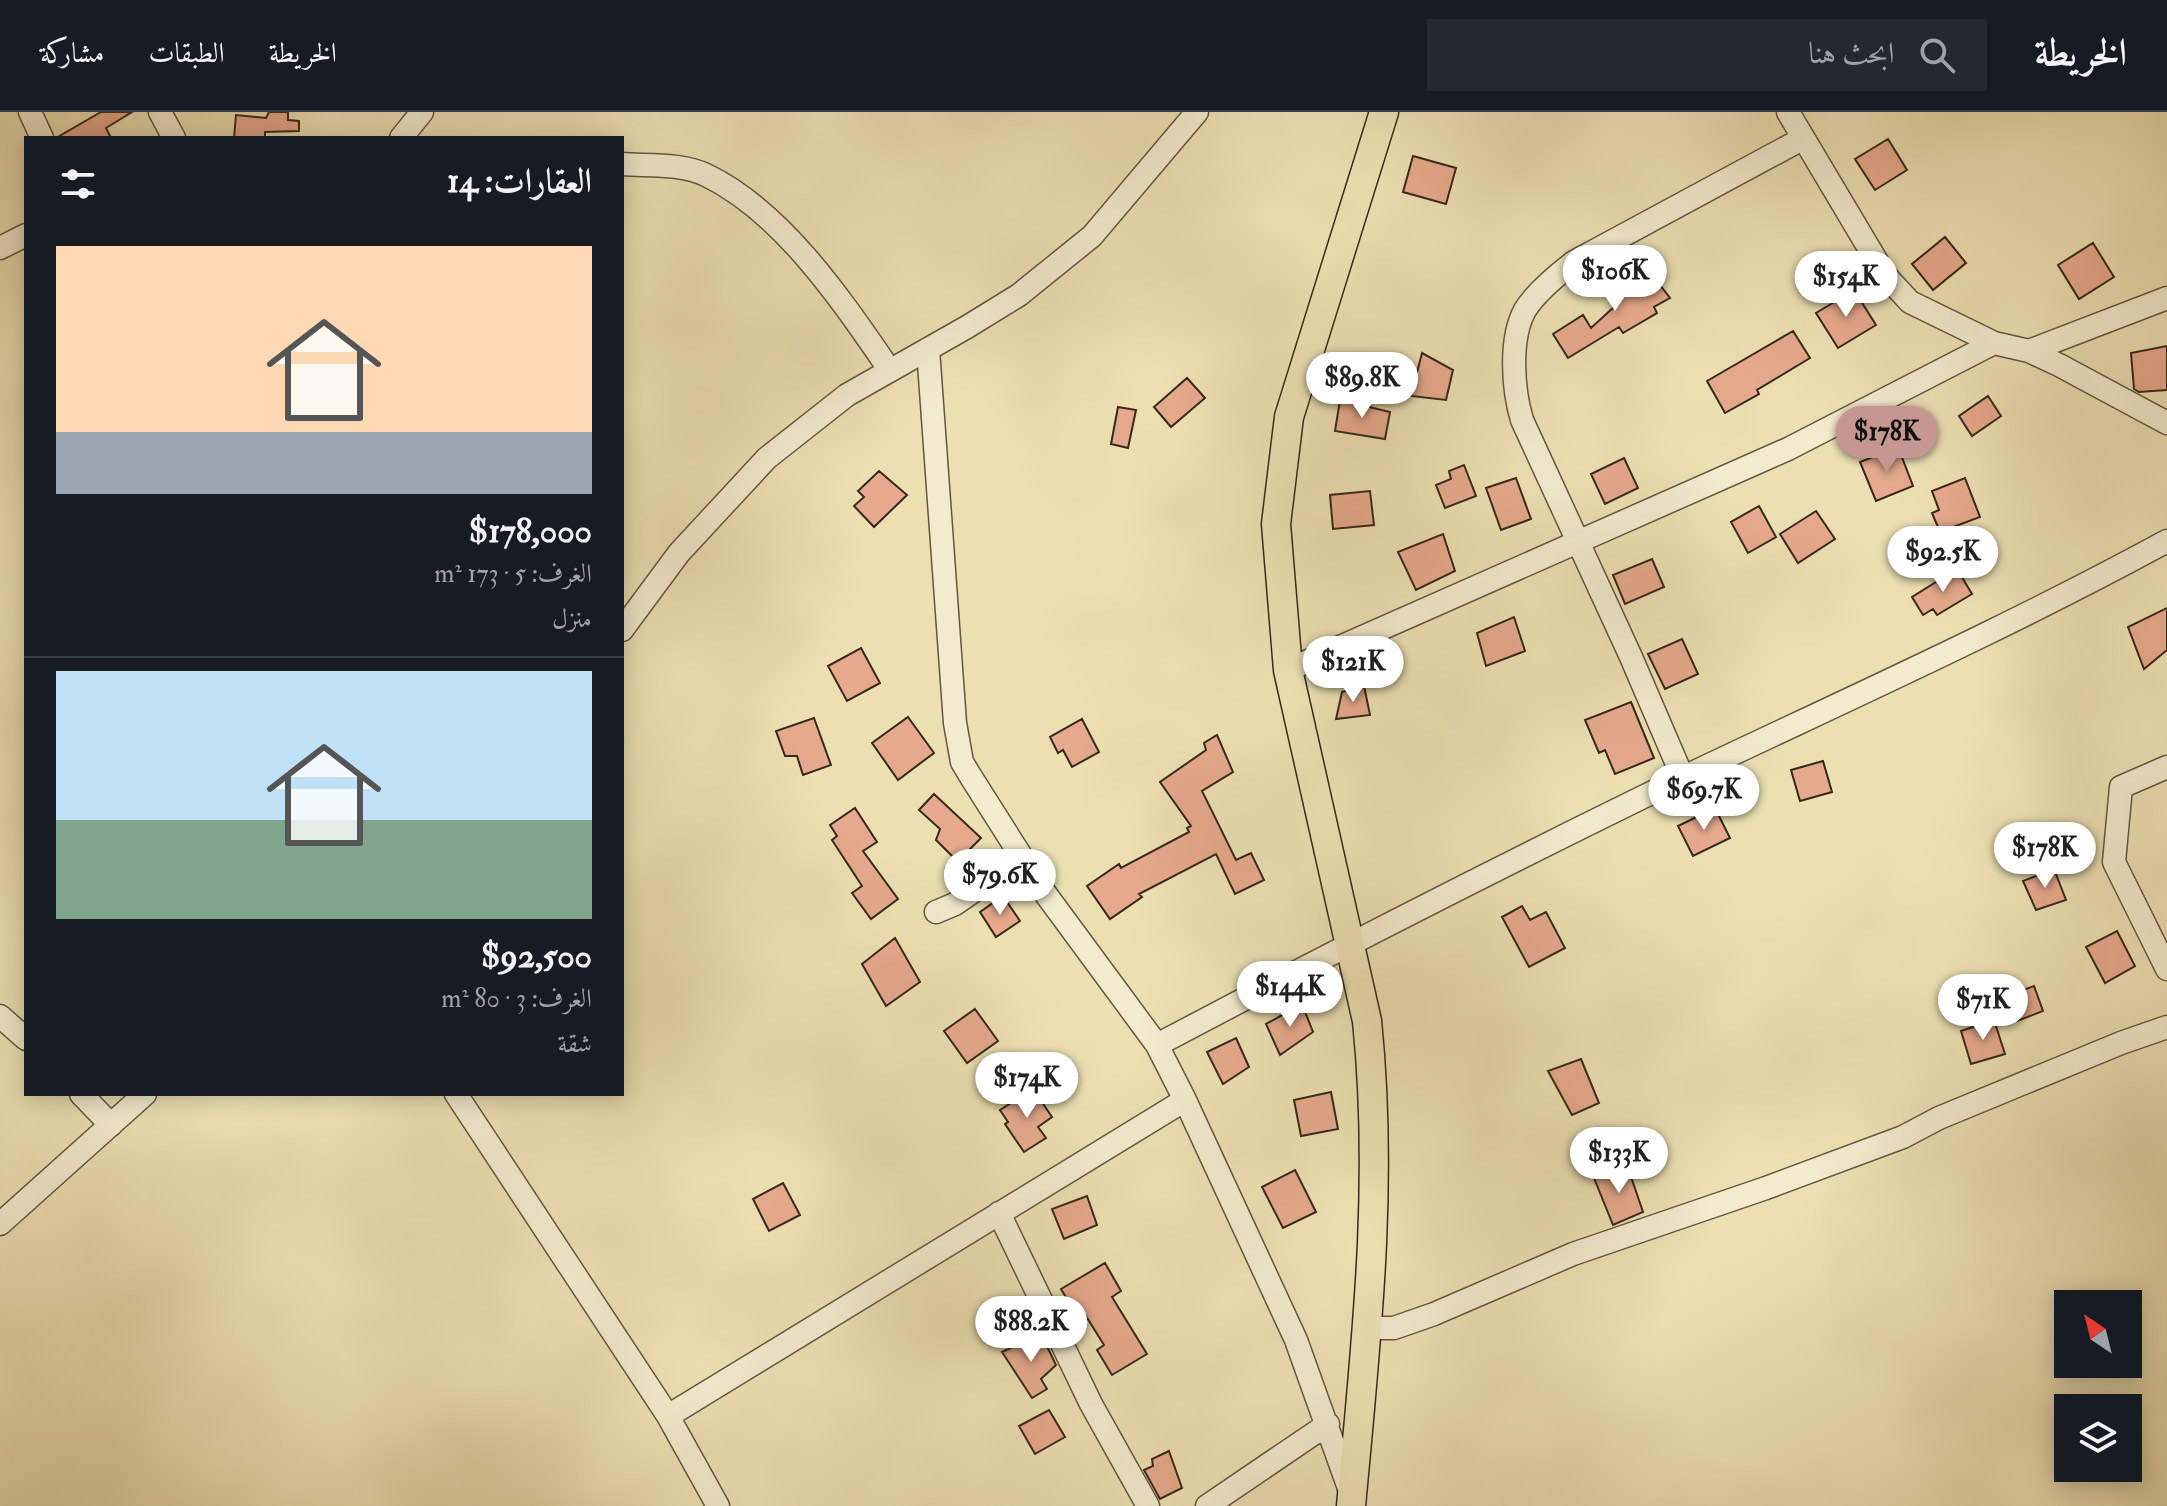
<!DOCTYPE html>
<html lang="ar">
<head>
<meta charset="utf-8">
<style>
  :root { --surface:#171b24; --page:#242831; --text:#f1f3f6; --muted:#9ea1a6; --line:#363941; --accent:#c59692 }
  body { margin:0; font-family:"IM FELL Double Pica",Amiri,serif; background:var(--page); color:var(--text); direction:rtl; height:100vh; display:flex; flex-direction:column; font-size:30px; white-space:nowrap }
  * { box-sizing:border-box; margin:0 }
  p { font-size:26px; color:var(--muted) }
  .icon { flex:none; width:44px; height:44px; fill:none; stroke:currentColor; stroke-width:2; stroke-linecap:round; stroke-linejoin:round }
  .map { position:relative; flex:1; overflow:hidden; direction:ltr }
  .panel { position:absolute; left:24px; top:24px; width:600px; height:960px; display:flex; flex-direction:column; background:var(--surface); border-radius:0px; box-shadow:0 4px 20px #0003; direction:rtl }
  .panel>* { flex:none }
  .needle { width:52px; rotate:325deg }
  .controls { position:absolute; left:2054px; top:1178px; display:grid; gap:16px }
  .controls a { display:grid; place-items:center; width:88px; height:88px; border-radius:0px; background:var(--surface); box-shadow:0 4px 20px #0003; font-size:40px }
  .price { position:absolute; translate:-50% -68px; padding:0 18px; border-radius:28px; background:#fff; color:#222; font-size:26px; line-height:52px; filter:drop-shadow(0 2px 4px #0008) }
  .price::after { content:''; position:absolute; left:50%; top:48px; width:24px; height:18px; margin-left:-12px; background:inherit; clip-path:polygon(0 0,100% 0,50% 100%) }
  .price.active { background:var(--accent); color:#111 }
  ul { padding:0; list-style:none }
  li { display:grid; align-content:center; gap:16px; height:424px; padding:0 32px }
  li+li { border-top:2px solid var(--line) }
  li span { display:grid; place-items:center; height:248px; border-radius:0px; color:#555 }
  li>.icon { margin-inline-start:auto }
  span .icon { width:144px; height:144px; fill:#fffc; stroke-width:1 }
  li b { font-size:34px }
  h2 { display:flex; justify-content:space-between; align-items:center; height:96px; padding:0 32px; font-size:34px }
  header { display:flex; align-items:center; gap:48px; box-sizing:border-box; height:112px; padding:0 40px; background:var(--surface); border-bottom:2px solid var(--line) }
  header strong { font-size:38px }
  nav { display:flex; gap:44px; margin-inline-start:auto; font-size:28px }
  .search { width:560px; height:72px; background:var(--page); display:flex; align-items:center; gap:20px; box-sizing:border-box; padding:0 28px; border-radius:0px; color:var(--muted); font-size:30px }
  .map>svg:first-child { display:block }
</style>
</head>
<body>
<header>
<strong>الخريطة</strong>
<div class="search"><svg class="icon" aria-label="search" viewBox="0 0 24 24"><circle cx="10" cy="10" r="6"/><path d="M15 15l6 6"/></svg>ابحث هنا</div>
<nav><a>الخريطة</a><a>الطبقات</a><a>مشاركة</a></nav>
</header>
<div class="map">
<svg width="2167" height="1394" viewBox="0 0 2167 1394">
  <rect width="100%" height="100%" fill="#ece0b3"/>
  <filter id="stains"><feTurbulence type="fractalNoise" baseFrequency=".0025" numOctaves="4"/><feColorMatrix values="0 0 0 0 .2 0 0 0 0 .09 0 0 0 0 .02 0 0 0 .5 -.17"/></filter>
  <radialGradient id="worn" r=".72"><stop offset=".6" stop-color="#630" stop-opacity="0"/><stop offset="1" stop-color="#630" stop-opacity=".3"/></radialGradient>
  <!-- building -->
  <path fill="#e6a98d" stroke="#362918" stroke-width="2" d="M 101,0 L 132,0 L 106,16 L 111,26 L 56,26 Z
    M 269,0 L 288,0 L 288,8 L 299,9 L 299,19 L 265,20 L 265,26 L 234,26 L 236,3 L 266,6 Z
    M 1888,27 L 1907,58 L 1875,78 L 1855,47 Z
    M 1413,44 L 1456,56 L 1446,92 L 1403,80 Z
    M 1945,125 L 1966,151 L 1933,178 L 1912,152 Z
    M 2093,131 L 2114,165 L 2079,187 L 2058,153 Z
    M 1649,159 L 1670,186 L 1654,195 L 1657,201 L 1623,221 L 1619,215 L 1568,246 L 1553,222 L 1583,203 L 1591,216 L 1615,194 L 1606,178 L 1608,171 L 1627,167 L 1631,172 Z
    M 1854,178 L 1876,213 L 1838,236 L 1816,201 Z
    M 1793,219 L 1810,246 L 1757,278 L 1759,282 L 1725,301 L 1707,269 Z
    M 2167,234 L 2167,278 L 2139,280 L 2134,277 L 2131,241 Z
    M 1422,241 L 1453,258 L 1446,288 L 1411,284 Z
    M 1187,266 L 1205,286 L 1171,315 L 1154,295 Z
    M 1988,284 L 2001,304 L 1972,324 L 1959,304 Z
    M 1340,288 L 1390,300 L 1385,327 L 1335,319 Z
    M 1118,295 L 1136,298 L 1128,336 L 1111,332 Z
    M 1898,335 L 1913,374 L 1876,389 L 1860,350 Z
    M 1624,346 L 1638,376 L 1605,392 L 1591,362 Z
    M 1464,353 L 1476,384 L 1445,396 L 1436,373 L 1451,367 L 1449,359 Z
    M 879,359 L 907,383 L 874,415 L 854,394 L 864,385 L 858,379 Z
    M 1516,366 L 1531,407 L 1501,418 L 1486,376 Z
    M 1965,366 L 1980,405 L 1940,420 L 1932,401 L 1939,398 L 1932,379 Z
    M 1370,379 L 1374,413 L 1333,417 L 1330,383 Z
    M 1759,394 L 1776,425 L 1748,441 L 1731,410 Z
    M 1816,399 L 1835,427 L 1798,451 L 1780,422 Z
    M 1443,422 L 1455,459 L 1416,478 L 1398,440 Z
    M 1652,447 L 1664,475 L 1625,492 L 1613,463 Z
    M 1957,457 L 1972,482 L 1937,503 L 1933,497 L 1923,503 L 1912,485 Z
    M 2167,496 L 2167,538 L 2144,557 L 2128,515 Z
    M 1514,505 L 1525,539 L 1486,554 L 1477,521 Z
    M 1682,527 L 1698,562 L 1665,577 L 1648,542 Z
    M 861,536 L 880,571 L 847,589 L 828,554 Z
    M 1364,574 L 1370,603 L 1336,607 L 1342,580 Z
    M 1631,590 L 1654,646 L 1615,662 L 1605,638 L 1599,641 L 1585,608 Z
    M 908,605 L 934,641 L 898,668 L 872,631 Z
    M 814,606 L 831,653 L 803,663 L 797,644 L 785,644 L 776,619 Z
    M 1082,607 L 1099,640 L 1072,655 L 1063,638 L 1058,641 L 1050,625 Z
    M 1217,623 L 1233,660 L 1202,679 L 1236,748 L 1251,741 L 1264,768 L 1235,782 L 1216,742 L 1139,782 L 1142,785 L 1110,807 L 1087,774 L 1119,752 L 1121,756 L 1189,720 L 1187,716 L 1191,714 L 1160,670 L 1206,638 L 1204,631 Z
    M 1823,649 L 1832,680 L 1800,689 L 1791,658 Z
    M 934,682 L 981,726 L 970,737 L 984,755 L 959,772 L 946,756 L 958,750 L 936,728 L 940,717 L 919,698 Z
    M 855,696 L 877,730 L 863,739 L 898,787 L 871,807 L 852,781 L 862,774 L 832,728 L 837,724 L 830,713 Z
    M 1715,696 L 1730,726 L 1693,744 L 1678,714 Z
    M 2054,757 L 2066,788 L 2036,798 L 2023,769 Z
    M 1003,784 L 1020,809 L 996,825 L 980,800 Z
    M 1522,794 L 1530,808 L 1546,800 L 1565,836 L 1529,855 L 1502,805 Z
    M 2117,819 L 2135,854 L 2105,871 L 2086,835 Z
    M 895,826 L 920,870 L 886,894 L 862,852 Z
    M 2034,874 L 2043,899 L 2017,909 L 2007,884 Z
    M 1302,892 L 1313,920 L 1280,943 L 1266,912 Z
    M 975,897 L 998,929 L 967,951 L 944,919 Z
    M 1994,908 L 2005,942 L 1971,952 L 1961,919 Z
    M 1236,926 L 1249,955 L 1223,972 L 1207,940 Z
    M 1581,947 L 1599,991 L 1572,1003 L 1548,959 Z
    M 1033,977 L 1052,1005 L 1038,1015 L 1046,1026 L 1024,1040 L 1005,1012 L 1008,1010 L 1000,998 Z
    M 1331,980 L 1338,1017 L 1301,1024 L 1294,988 Z
    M 1627,1053 L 1643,1100 L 1613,1113 L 1594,1066 Z
    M 1295,1058 L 1316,1100 L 1283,1116 L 1262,1075 Z
    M 783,1071 L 800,1103 L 769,1119 L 753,1087 Z
    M 1087,1084 L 1097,1113 L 1064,1127 L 1052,1097 Z
    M 1105,1151 L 1121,1179 L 1112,1185 L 1147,1242 L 1112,1263 L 1097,1238 L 1104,1233 L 1084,1201 L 1078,1205 L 1061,1177 Z
    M 1041,1222 L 1056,1253 L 1041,1267 L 1047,1277 L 1032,1286 L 1002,1240 Z
    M 1049,1298 L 1065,1325 L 1035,1342 L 1019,1314 Z
    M 1169,1339 L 1182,1376 L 1160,1387 L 1144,1358 L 1153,1354 L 1152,1347 Z"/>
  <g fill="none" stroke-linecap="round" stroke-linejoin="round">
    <defs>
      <path id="minor" d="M 30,0 L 42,26
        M 160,0 L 174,26
        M 1788,0 L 1885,163 L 1910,190 L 1994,231 L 2029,239 L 2059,253 L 2167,311
        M 401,26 L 422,0
        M 622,52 C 649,54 681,51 706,63 C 783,100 842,189 889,257
        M 0,136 L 26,123
        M 928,237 L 955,611 L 962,650 L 971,665 L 1042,777 L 1157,933 L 1185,988 L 1296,1228 L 1350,1379
        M 2029,239 L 2167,186
        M 622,518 L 679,441 L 767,346 L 847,283 L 967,215 L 1019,183 L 1092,124 L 1197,0
        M 1288,558 L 1788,337 L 1994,231
        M 2167,655 L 2121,675 L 2114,750 L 2167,857
        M 1683,666 L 1631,545 L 1522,308 C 1513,278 1509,227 1525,198 C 1536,180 1557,163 1574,150 L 1802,27
        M 936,800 L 955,792 L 1022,746
        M 0,904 L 26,927
        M 1157,933 C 1331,841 1507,751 1684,665 C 1846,588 2009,515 2167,429
        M 81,982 L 111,1013
        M 456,982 L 668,1304 L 718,1394
        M 999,1101 L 1091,1292 L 1148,1394
        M 0,1112 L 145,982
        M 1369,1216 L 1394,1216 L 1434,1202 L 1573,1142 L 1766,1076 L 1903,1025 L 1939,1006 L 2121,931 L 2167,915
        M 668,1304 L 1185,988
        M 1207,1394 L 1328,1312"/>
      <path id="major" d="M 1351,1394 C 1366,1231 1384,1073 1367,909 L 1288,558 L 1276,412 L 1289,305 L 1384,0"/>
    </defs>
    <!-- minor casing -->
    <use href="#minor" stroke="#64573f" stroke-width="25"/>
    <!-- major casing -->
    <use href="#major" stroke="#362918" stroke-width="31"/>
    <!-- minor -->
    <use href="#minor" stroke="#f3ebce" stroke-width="22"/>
    <!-- major -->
    <use href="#major" stroke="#ece0b3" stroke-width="28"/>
  </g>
  <rect width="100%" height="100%" filter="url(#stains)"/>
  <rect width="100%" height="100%" fill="url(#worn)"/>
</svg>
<div class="controls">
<a><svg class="needle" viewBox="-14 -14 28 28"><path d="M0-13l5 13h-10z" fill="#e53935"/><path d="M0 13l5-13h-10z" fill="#9ea1a6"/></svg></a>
<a><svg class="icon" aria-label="layers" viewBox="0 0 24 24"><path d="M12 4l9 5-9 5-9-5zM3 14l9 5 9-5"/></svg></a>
</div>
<b class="price" style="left:1615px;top:201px">$106K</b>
<b class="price" style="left:1846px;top:207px">$154K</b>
<b class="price" style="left:1362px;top:308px">$89.8K</b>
<b class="price active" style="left:1887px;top:362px">$178K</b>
<b class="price" style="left:1943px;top:482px">$92.5K</b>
<b class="price" style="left:1353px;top:592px">$121K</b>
<b class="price" style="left:1704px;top:720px">$69.7K</b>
<b class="price" style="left:2045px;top:778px">$178K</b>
<b class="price" style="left:1000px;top:805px">$79.6K</b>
<b class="price" style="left:1290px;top:917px">$144K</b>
<b class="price" style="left:1983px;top:930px">$71K</b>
<b class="price" style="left:1027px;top:1008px">$174K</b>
<b class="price" style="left:1619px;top:1083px">$133K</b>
<b class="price" style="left:1031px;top:1252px">$88.2K</b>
<section class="panel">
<h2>العقارات: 14<svg class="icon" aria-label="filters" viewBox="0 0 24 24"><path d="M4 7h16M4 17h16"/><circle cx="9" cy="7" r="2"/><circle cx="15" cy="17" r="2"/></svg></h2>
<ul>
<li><span style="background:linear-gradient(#ffd9b3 75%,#9aa5b1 0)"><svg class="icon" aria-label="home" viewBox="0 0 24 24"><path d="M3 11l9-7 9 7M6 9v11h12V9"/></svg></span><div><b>$178,000</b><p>الغرف: 5 · 173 m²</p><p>منزل</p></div></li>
<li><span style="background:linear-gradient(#bfe0f5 60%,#7fa58c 0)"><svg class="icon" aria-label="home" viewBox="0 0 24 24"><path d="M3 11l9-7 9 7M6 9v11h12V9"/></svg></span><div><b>$92,500</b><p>الغرف: 3 · 80 m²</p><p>شقة</p></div></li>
</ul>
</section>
</div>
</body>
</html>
